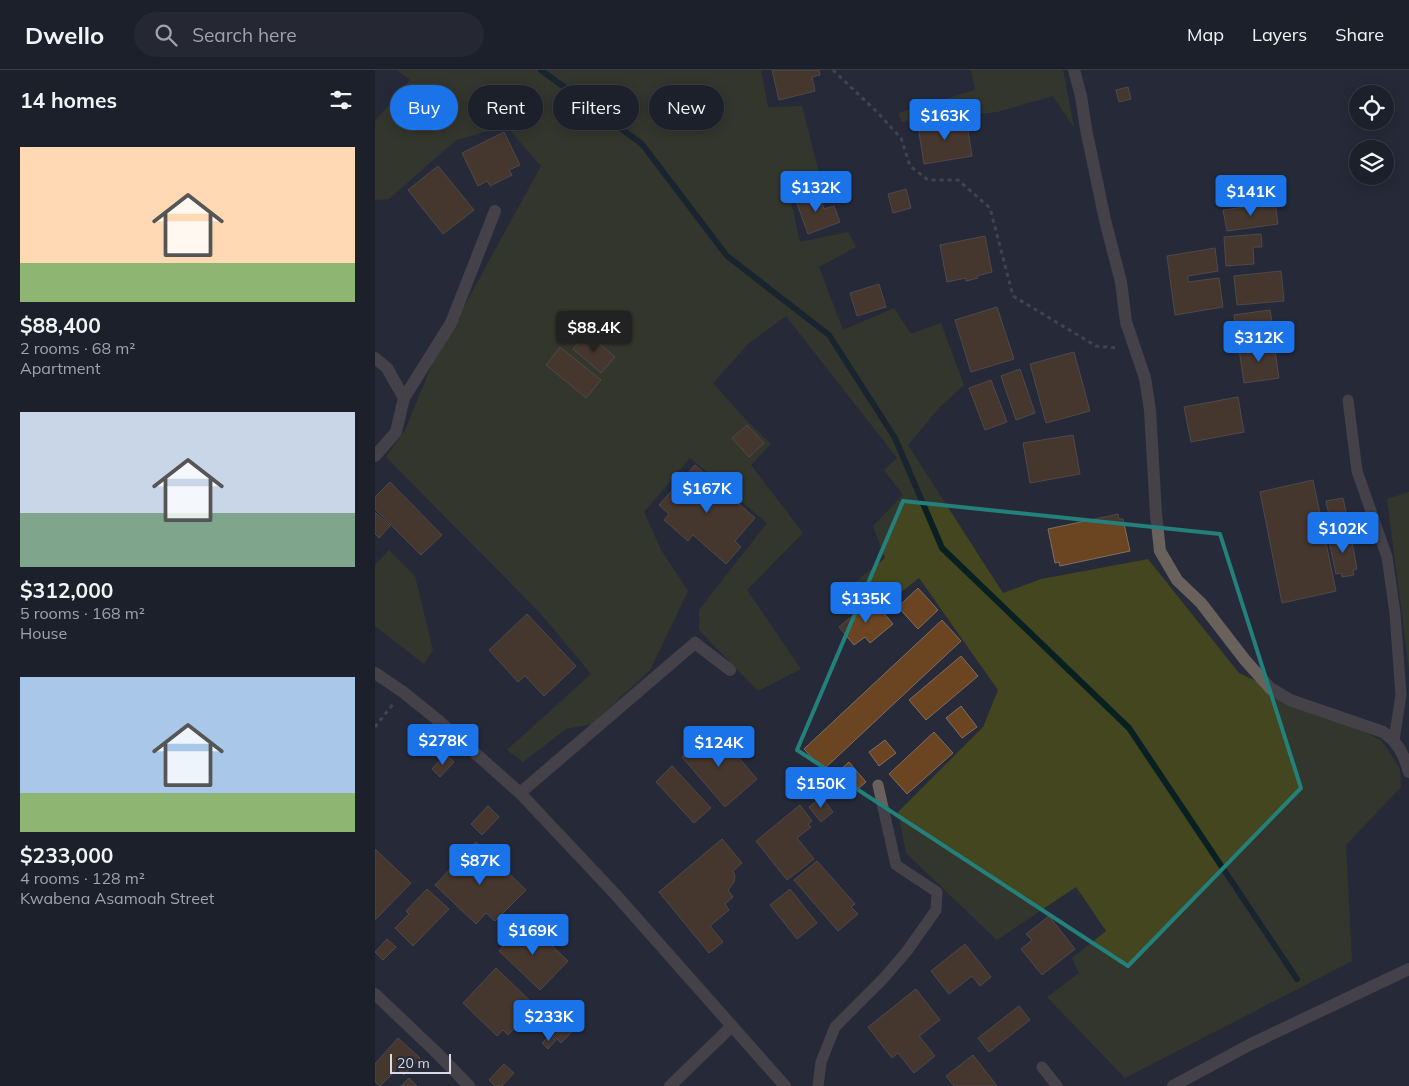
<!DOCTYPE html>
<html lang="en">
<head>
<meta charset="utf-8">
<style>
  :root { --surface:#1c202b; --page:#252833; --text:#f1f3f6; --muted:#a0a3a9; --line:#3a3e47; --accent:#1a73e8 }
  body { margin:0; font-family:Mulish,sans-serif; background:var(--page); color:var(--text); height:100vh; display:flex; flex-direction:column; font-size:19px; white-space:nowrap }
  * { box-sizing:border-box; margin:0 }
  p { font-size:16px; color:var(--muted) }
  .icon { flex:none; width:28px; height:28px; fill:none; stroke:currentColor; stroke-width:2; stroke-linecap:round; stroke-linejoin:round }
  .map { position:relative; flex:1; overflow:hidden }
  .side { display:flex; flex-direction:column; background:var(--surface); width:375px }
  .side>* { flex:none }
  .guide { position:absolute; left:15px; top:15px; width:475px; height:45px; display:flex; gap:10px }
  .tools { position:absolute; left:974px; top:15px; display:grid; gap:10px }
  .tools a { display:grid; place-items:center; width:45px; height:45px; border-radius:50%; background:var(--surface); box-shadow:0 2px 12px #0003,0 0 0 1px var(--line); font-size:25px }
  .scale { position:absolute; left:15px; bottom:12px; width:61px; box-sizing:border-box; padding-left:5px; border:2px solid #d7dae4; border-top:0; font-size:14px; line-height:18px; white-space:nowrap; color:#d7dae4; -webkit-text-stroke:4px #262a39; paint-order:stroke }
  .price { position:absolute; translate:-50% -42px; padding:0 11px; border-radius:5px; background:var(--accent); color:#fff; font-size:16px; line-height:32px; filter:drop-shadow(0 1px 2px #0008) }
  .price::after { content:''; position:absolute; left:50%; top:30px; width:15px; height:11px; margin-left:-8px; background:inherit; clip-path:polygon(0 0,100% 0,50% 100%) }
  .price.on { background:#222; color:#fff }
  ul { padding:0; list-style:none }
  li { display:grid; align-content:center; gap:10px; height:265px; padding:0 20px }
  li span { display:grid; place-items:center; height:155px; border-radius:0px; color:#555 }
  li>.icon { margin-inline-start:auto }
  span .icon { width:90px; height:90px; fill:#fffc; stroke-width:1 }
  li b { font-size:21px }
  h2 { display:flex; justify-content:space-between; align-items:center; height:60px; padding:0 20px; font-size:21px }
  .pill { padding:0 18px; border-radius:22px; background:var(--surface); box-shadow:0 2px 12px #0003,0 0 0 1px var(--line); font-size:18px; line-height:45px }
  .pill.on { background:var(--accent); color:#fff }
  header { display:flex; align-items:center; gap:30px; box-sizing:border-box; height:70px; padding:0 25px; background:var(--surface); border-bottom:1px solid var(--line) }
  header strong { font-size:24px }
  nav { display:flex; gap:28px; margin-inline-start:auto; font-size:18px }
  .search { width:350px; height:45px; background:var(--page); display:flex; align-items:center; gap:12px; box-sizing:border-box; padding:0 18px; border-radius:28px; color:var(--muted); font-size:19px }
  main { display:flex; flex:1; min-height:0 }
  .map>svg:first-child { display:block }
</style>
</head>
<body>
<header>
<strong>Dwello</strong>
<div class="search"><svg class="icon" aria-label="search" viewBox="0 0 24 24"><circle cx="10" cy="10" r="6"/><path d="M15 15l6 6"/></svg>Search here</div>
<nav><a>Map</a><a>Layers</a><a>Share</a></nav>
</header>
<main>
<section class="side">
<h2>14 homes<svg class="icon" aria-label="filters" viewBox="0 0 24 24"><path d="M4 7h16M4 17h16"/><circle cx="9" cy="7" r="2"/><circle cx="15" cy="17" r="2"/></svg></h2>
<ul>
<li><span style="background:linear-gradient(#ffd9b3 75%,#8fb573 0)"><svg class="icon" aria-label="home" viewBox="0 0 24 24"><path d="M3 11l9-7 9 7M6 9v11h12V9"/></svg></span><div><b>$88,400</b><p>2 rooms · 68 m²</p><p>Apartment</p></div></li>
<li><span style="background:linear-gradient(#c9d6e8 65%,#7fa58c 0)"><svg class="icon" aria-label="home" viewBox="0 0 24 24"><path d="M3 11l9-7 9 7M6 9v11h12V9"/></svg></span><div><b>$312,000</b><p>5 rooms · 168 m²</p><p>House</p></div></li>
<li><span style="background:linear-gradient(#a9c7e8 75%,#8fb573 0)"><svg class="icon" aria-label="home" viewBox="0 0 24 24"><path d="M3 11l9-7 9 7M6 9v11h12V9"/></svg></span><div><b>$233,000</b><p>4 rooms · 128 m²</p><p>Kwabena Asamoah Street</p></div></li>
</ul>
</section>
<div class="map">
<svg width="1034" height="1016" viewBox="0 0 1034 1016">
  <rect width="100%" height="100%" fill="#262a39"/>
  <!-- green -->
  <path fill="#43461e" d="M 22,0 L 386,0 L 393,37 L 427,36 L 446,111 L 414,122 L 425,172 L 473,162 L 481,177 L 444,197 L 468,260 L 519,238 L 536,264 L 566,253 L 589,315 L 564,338 L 533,375 L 628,523 L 666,509 L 773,489 L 864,603 L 1006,670 L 1025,699 L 1026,717 L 971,775 L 977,891 L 750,1008 L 672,927 L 704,903 L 697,888 L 731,861 L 701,817 L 622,870 L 531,783 L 523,742 L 608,657 L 623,620 L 544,508 L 514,532 L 502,521 L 486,534 L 473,518 L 510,488 L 498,456 L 528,425 L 509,400 L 522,388 L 411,246 L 373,274 L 338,313 L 372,351 L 396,374 L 376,395 L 428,463 L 372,520 L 426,599 L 383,621 L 324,560 L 324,540 L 392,453 L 315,388 L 269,442 L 286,480 L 313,521 L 275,600 L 217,654 L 191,659 L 148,692 L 132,680 L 216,604 L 166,544 L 11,387 L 30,360 L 57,295 L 166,96 L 131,56 L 81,70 L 14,129 L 0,130 L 0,51 L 35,10 Z
    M 596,0 L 688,0 L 699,58 L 678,26 L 622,42 L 527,52 L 523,43 L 600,20 Z
    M 1034,422 L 1034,599 L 1012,429 Z
    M 14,480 L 40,506 L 58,580 L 49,594 L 0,556 L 0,495 Z"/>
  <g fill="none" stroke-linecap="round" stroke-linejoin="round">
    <!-- stream -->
    <path stroke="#092022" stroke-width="6" d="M 166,0 L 267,74 L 352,186 L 454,265 L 520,368 L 567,478 L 754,658 L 922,909"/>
  </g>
  <!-- building -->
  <path fill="#6b4522" stroke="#7e6e61" d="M 397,0 L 444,0 L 445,5 L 437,7 L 440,21 L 404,30 Z
    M 753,17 L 756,29 L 744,32 L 741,20 Z
    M 591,48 L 597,86 L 549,94 L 543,56 Z
    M 129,62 L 145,95 L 134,100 L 137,105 L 115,116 L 112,111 L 103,116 L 87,83 Z
    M 63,96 L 99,140 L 68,164 L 33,120 Z
    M 531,119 L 536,138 L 518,143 L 513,124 Z
    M 442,120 L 449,139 L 459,136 L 465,152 L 433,164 L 420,128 Z
    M 900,133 L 903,154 L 852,161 L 848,140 Z
    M 886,164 L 887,177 L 878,177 L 879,194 L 851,196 L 849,167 Z
    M 610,166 L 617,202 L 602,206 L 603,208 L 591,211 L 591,208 L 572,212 L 565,175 Z
    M 840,178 L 843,201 L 813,206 L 813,212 L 844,208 L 848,237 L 800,245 L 792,186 Z
    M 906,201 L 909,231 L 862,235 L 859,206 Z
    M 504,214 L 511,237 L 482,246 L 475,223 Z
    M 622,237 L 639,289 L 596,302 L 580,250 Z
    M 895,240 L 899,265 L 863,271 L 859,245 Z
    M 212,263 L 240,287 L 226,303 L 198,279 Z
    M 899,273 L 904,308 L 869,313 L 864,279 Z
    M 185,277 L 226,310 L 211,328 L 171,295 Z
    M 699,282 L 715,341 L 671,353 L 655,294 Z
    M 645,299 L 660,343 L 641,350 L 626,306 Z
    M 616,310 L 632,352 L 610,360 L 594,318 Z
    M 863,327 L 869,362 L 816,372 L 809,337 Z
    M 372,355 L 389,373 L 374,387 L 357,368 Z
    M 698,365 L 705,404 L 655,413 L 648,373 Z
    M 320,395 L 380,448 L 360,471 L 366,477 L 351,494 L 318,465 L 313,471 L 289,450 L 294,444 L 284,435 Z
    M 938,410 L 961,521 L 907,533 L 885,422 Z
    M 15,412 L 67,465 L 46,485 L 0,439 L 0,427 Z
    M 968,428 L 974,456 L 957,460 L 951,431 Z
    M 0,442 L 15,456 L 4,468 L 0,464 Z
    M 743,444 L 744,449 L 748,449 L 755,481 L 685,496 L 684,492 L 680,493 L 673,459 Z
    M 975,461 L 982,499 L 978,500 L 979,505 L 967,507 L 966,503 L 961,504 L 953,466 Z
    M 543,518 L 563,540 L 543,559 L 523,537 Z
    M 497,529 L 518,554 L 495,573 L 490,567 L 479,575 L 464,557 Z
    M 152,544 L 201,596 L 169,626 L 150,606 L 143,612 L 114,580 Z
    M 567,550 L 586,571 L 448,700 L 429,679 Z
    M 586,586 L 603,606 L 551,650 L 534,630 Z
    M 586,636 L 602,657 L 587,668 L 571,648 Z
    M 339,659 L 382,709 L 350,737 L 307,687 Z
    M 559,662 L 578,683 L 532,724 L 514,704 Z
    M 510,670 L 521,683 L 504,696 L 494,682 Z
    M 71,684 L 79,692 L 65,707 L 57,699 Z
    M 474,692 L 491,712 L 474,726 L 458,706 Z
    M 297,696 L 336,738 L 319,753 L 281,712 Z
    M 447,727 L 458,742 L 446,752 L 434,737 Z
    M 425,735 L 437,751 L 433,754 L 436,757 L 422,768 L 439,789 L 412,810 L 381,771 Z
    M 113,736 L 124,747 L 107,765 L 96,754 Z
    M 347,769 L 367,793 L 358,801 L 360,806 L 359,812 L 353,820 L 358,827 L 350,834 L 354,840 L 335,856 L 348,872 L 334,883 L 284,822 Z
    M 101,772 L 151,820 L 120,851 L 111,843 L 101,854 L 60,815 Z
    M 0,779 L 36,813 L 0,850 Z
    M 442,791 L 480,834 L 476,837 L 483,844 L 463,861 L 419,810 Z
    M 52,819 L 74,839 L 38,876 L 20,858 L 34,844 L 31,841 Z
    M 415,819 L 442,853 L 422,869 L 395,835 Z
    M 674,846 L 700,879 L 667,905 L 646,879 L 657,870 L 651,864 Z
    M 152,852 L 193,891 L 165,920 L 124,881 Z
    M 12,869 L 21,877 L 8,890 L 0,882 Z
    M 590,874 L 616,907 L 605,916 L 597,906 L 574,924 L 556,901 Z
    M 121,898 L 155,931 L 142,945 L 147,950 L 133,965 L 128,960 L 122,966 L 88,933 Z
    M 541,919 L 565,950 L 544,966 L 560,986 L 539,1003 L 523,983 L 517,988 L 493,957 Z
    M 644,936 L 655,950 L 614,982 L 603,968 Z
    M 196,940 L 207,951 L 186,973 L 175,962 Z
    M 175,965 L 181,970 L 173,979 L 167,973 Z
    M 23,968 L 45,988 L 29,1005 L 22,999 L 5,1016 L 0,1012 L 0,994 Z
    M 598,985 L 622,1016 L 579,1016 L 571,1006 Z
    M 129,994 L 139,1003 L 127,1016 L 120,1016 L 114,1010 Z
    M 34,1008 L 42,1016 L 26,1016 Z"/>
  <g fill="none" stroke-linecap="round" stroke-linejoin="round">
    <!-- path -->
    <path stroke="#5f6370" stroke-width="3" stroke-dasharray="4 4" stroke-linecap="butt" d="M 458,0 L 502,42 L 526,68 L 535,96 L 553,110 L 583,110 L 615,138 L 638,226 L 721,276 L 743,278
      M 0,657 L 18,634"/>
    <!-- lane -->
    <path stroke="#69615c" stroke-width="11" d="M 973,330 L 982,401 L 1012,487 L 1020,543 L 1026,625 L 1019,670
      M 667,997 L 682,1016
      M 443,1016 L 446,992 L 460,957 L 508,909 L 532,881 L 561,840 L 562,822 L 521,795 L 503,715"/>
    <!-- street -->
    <path stroke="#69615c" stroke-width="12" d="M 699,0 L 706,26 L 711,59 L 730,150 L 746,212 L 751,252 L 770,308 L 775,340 L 781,444 L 785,481 L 802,510 L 826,533 L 870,590 L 895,618 L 915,630 L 1008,662 C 1023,672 1029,685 1034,702
      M 0,288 L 12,298 L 29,328 L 21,362 L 0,386
      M 29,328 L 76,253 L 120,141
      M 0,603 L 28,622 L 64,651 L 145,723 L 241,825 L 410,1016
      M 145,723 L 320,573 L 355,600
      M 0,924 L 62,983 L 94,1016
      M 295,1016 L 357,956
      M 798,1016 L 876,974 L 1034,899"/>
  </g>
  <!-- marked area -->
  <path d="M0 0H1034V1016H0ZM 528,431 L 845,464 L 926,718 L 753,896 L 422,680 Z" fill="#262a39" fill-opacity=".55" fill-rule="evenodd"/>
  <path fill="none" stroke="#23807a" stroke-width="4" stroke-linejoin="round" d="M 528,431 L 845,464 L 926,718 L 753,896 L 422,680 Z"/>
</svg>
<div class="tools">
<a><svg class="icon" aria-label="locate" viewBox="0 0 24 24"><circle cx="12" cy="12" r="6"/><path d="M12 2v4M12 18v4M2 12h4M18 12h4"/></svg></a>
<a><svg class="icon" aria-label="layers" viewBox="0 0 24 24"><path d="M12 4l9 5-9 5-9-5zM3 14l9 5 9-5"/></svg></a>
</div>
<div class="scale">20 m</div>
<b class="price" style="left:570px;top:71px">$163K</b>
<b class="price" style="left:441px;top:143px">$132K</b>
<b class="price" style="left:876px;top:147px">$141K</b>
<b class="price on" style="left:219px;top:283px">$88.4K</b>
<b class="price" style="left:884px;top:293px">$312K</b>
<b class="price" style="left:332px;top:444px">$167K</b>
<b class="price" style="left:968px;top:484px">$102K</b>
<b class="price" style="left:491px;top:554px">$135K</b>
<b class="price" style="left:68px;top:696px">$278K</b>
<b class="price" style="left:344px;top:698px">$124K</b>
<b class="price" style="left:446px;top:739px">$150K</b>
<b class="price" style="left:105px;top:816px">$87K</b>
<b class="price" style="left:158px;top:886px">$169K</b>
<b class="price" style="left:174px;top:972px">$233K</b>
<div class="guide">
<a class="pill on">Buy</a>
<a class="pill">Rent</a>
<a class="pill">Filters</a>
<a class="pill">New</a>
</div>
</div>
</main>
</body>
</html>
